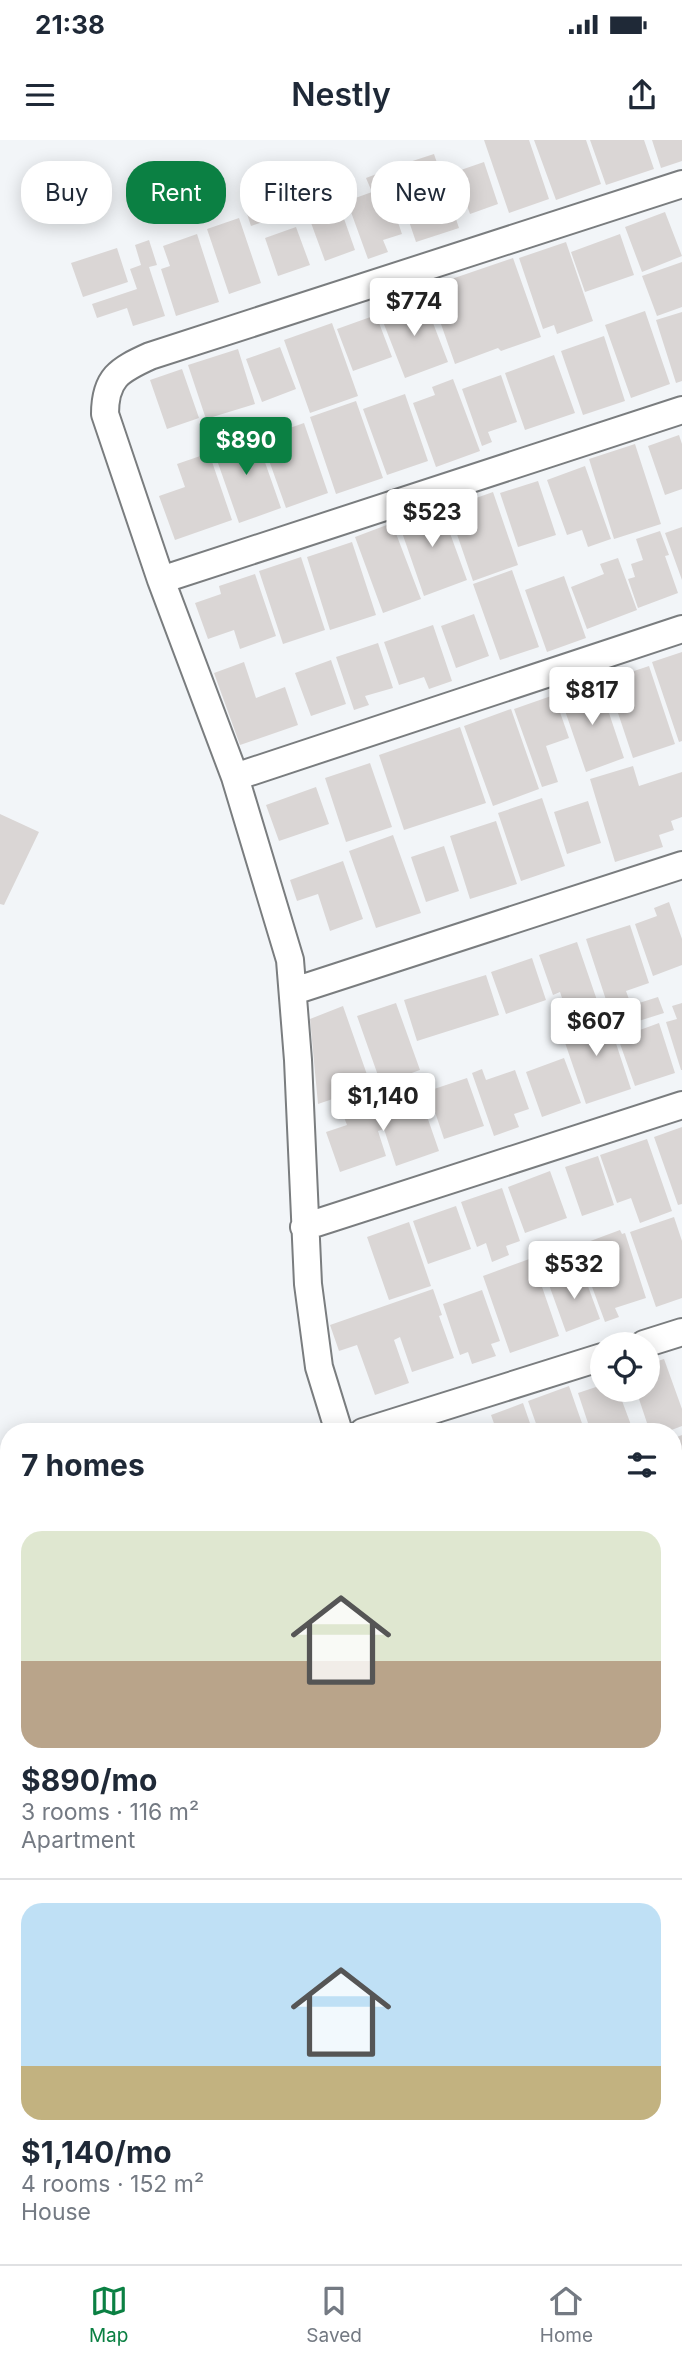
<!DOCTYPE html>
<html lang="en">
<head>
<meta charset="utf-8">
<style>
  :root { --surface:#fff; --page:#f6f6f7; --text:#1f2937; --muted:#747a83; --line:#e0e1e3; --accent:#0b8043 }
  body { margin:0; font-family:Inter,sans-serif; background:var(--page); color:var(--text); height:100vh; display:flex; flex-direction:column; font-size:26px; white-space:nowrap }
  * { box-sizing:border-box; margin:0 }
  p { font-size:23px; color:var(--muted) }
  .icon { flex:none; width:38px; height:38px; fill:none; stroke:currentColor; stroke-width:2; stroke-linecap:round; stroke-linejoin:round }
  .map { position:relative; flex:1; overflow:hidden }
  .sheet { position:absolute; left:0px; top:1283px; width:682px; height:842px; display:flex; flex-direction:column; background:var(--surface); border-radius:28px 28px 0 0; box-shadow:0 4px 18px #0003 }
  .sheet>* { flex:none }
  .hud { position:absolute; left:21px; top:21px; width:640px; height:63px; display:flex; gap:14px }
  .controls { position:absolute; left:590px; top:1192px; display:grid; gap:14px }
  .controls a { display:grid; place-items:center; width:70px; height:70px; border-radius:50%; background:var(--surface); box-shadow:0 4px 18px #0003; font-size:35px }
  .price { position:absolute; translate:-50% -60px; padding:0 16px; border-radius:7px; background:#fff; color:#222; font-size:23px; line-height:46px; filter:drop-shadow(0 2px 4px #0008) }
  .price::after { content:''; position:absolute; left:50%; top:42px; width:21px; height:16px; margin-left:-10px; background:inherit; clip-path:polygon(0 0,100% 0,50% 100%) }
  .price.active { background:var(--accent); color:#fff }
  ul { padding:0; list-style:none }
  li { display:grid; align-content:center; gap:14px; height:371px; padding:0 21px }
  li+li { border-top:2px solid var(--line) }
  li span { display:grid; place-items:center; height:217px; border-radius:21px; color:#555 }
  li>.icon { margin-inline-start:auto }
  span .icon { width:126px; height:126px; fill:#fffc; stroke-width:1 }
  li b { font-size:30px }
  h2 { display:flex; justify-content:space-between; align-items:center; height:84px; padding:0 21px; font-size:30px }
  .tag { padding:0 24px; border-radius:28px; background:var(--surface); box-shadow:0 4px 18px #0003; font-size:24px; line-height:63px }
  .tag.active { background:var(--accent); color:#fff }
  .status { display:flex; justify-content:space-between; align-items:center; height:49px; padding:0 35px; background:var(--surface); direction:ltr }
  .status svg { height:19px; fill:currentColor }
  header { display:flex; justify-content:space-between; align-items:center; height:91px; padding:0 21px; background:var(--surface); font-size:32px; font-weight:600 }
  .dock { display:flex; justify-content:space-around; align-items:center; height:98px; border-top:2px solid var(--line); background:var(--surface); font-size:19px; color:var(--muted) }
  .dock a { display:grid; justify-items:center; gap:4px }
  .dock .active { color:var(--accent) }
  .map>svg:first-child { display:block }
</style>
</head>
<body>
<div class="status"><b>21:38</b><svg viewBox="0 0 49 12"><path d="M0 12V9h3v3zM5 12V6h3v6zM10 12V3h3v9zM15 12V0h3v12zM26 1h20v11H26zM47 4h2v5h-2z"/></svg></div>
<header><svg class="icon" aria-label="menu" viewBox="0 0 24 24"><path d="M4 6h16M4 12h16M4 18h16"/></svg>Nestly<svg class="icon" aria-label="share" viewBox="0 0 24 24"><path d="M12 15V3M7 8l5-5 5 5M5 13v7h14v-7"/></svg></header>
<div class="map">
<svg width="682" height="2124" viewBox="0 0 682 2124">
  <rect width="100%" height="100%" fill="#f2f5f8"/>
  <!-- building -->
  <path fill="#dad6d5" d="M 484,0 L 529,0 L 549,59 L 509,73 Z
    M 534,0 L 586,0 L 601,44 L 556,60 Z
    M 590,0 L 644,0 L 654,29 L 606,45 Z
    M 652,0 L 682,0 L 682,21 L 661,28 Z
    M 434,14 L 459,88 L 416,102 L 391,28 Z
    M 484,22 L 498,64 L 470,74 L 455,32 Z
    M 387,30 L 397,59 L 391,62 L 402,94 L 383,100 L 388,112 L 368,119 L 347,61 L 372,52 L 366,38 Z
    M 340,48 L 349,71 L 342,73 L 355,110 L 325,121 L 303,61 Z
    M 266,64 L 271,79 L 251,86 L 246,71 Z
    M 665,72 L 682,116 L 642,132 L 625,87 Z
    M 239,78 L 261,143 L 229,154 L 207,89 Z
    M 296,87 L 310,125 L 278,136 L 265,98 Z
    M 197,94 L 219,162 L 176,176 L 161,129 L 170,126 L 163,106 Z
    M 620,94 L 634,135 L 585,152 L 571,112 Z
    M 149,100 L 157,125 L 149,127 L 165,176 L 133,186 L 127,168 L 97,178 L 92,164 L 137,149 L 130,129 L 141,125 L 135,105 Z
    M 566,102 L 593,181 L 557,194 L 554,185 L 543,189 L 519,118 Z
    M 117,108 L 128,142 L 83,157 L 71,123 Z
    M 513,118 L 541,197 L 501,211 L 498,208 L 455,224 L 428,147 Z
    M 682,122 L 682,167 L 657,176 L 642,136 Z
    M 423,157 L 448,222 L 405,238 L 380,174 Z
    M 645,171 L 670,244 L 631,258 L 605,185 Z
    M 682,172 L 682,241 L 676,243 L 656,180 Z
    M 376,175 L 392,217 L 353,231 L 337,189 Z
    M 332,183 L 358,256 L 310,273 L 284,200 Z
    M 604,196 L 625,261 L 583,275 L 561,211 Z
    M 280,207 L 296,249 L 262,262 L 246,219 Z
    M 238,209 L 255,264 L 206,279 L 188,225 Z
    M 554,215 L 575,273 L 525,290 L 505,233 Z
    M 182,229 L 199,278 L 167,289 L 150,240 Z
    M 501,235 L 517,282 L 488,292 L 492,302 L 482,306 L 462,249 Z
    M 453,239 L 480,311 L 436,327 L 413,263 L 435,255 L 432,247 Z
    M 405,254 L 428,321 L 387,335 L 363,269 Z
    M 356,261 L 383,338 L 336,354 L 310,277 Z
    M 304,283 L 328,353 L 286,368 L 261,298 Z
    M 254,291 L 281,368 L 239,383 L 212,306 Z
    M 679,295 L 682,304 L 682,349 L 665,355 L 648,306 Z
    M 635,304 L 661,384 L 614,399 L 589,319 Z
    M 209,313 L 232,380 L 175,400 L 159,356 L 185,347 L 177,324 Z
    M 585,326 L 611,399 L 588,407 L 582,390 L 567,395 L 547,340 Z
    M 538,341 L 556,395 L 518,407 L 500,353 Z
    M 493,352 L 518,425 L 473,441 L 448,368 Z
    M 439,363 L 467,440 L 424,456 L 397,378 Z
    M 392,383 L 421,459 L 383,473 L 355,397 Z
    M 682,387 L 682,440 L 665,393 Z
    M 660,391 L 669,415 L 665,416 L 678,453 L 638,468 L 628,439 L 635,437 L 631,424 L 643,420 L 636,399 Z
    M 352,402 L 376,475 L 330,490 L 307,417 Z
    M 301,417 L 325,490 L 283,504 L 259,431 Z
    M 618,418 L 637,470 L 587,489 L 571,447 L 604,434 L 600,424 Z
    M 512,430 L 539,507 L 500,520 L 473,444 Z
    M 255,434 L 276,496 L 240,509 L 234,490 L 208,499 L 195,463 L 221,454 L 219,446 Z
    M 564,436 L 586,498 L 547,512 L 525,450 Z
    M 474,474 L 489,516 L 456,528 L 441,486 Z
    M 433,485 L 452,541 L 429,549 L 424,537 L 399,545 L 384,502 Z
    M 378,503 L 393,548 L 365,556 L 369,565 L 354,570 L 336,517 Z
    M 682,512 L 682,601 L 679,602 L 652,522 Z
    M 331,520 L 346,564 L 311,576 L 295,533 Z
    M 244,522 L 256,558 L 285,547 L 298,585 L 240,605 L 214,533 Z
    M 649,526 L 675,604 L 633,618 L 607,540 Z
    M 599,543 L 624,618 L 586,632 L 560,556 Z
    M 554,555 L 569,598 L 546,606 L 558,642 L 542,647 L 514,569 Z
    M 511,569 L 539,649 L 493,666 L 464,586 Z
    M 460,587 L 486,663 L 404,690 L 379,615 Z
    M 370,623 L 392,687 L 346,702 L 325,638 Z
    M 633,626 L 639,646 L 682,632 L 682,677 L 671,681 L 674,690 L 659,695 L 663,707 L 615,722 L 590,639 Z
    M 316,647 L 329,684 L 279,701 L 266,665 Z
    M 542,658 L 565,726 L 521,741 L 498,673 Z
    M 588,661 L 601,703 L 567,714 L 554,672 Z
    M 0,674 L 39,692 L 4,765 L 0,764 Z
    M 496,681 L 517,744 L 470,759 L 450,696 Z
    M 393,695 L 421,773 L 376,788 L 349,711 Z
    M 444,706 L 459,751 L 426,762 L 411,717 Z
    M 343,721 L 363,779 L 330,791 L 318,754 L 297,761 L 290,740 Z
    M 669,762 L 682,799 L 682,825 L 653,836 L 635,784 L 657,776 L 654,768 Z
    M 630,785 L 649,843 L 626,851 L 630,862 L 609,869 L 586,799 Z
    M 577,802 L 600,869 L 569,879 L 560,852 L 553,855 L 539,815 Z
    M 532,818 L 546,860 L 506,874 L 491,832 Z
    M 486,835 L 499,875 L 417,901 L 404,860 Z
    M 658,857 L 664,873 L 626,885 L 620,869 Z
    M 396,863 L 420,930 L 381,944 L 357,876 Z
    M 682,863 L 682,930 L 681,930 L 666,882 L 677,879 L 672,866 Z
    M 343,866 L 371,946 L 318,964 L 310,879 Z
    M 606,873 L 631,949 L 586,964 L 560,888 Z
    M 659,883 L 675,933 L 635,946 L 618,898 Z
    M 564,918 L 581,963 L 542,977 L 526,932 Z
    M 482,929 L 486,940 L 515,930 L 529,969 L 514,974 L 519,987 L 494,996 L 472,933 Z
    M 467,938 L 484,986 L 444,999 L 428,951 Z
    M 397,953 L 401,965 L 421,959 L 439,1011 L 396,1026 L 384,989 L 378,991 L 386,1016 L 340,1032 L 326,992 L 347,985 L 342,972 Z
    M 682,987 L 682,1064 L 678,1065 L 654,997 Z
    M 647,999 L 672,1071 L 640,1083 L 631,1058 L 617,1063 L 600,1015 Z
    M 598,1016 L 614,1065 L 582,1076 L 565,1027 Z
    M 550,1031 L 567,1078 L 525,1093 L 508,1047 Z
    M 502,1048 L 520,1101 L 506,1106 L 509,1115 L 492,1122 L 486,1103 L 477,1107 L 461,1062 Z
    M 456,1066 L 471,1109 L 428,1124 L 413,1081 Z
    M 674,1077 L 682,1101 L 682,1158 L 656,1167 L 630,1092 Z
    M 409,1082 L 431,1146 L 389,1160 L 367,1097 Z
    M 620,1090 L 622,1094 L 625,1093 L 646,1158 L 615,1168 L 619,1177 L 605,1182 L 577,1106 Z
    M 532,1118 L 559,1196 L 510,1213 L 483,1136 Z
    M 582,1130 L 600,1179 L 566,1192 L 548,1142 Z
    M 433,1149 L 442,1175 L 439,1176 L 454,1218 L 412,1232 L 400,1197 L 394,1200 L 409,1243 L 375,1255 L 357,1205 L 339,1211 L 330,1185 Z
    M 482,1150 L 500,1201 L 491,1204 L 496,1216 L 472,1224 L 468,1212 L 460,1215 L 443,1164 Z
    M 664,1219 L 682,1269 L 682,1286 L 666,1292 L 650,1292 L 636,1250 L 648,1250 L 648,1224 Z
    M 602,1245 L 602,1250 L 618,1250 L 631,1285 L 612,1292 L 591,1292 L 578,1253 Z
    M 569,1246 L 585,1292 L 539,1292 L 528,1261 Z
    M 523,1263 L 533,1292 L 497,1292 L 491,1275 Z
    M 682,1295 L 682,1316 L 674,1318 L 674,1298 Z
    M 682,1324 L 682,1385 L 674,1388 L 674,1327 Z
    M 682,1573 L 682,1623 L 674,1619 L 674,1589 Z
    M 674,1682 L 682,1689 L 682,1702 L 674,1712 Z
    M 674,1748 L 682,1755 L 682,1782 L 674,1791 Z"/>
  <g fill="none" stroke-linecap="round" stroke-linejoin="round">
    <defs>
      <path id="lane" d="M 674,1986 L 682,1988"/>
      <path id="street" d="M 161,440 L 682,270
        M 235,637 L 682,489
        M 294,851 L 682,725
        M 304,1087 L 682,965
        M 644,1204 L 682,1192
        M 339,1292 L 319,1227 L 308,1144 L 298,920 L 290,820 L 235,637 L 161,440 L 105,274 C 105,238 119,230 150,216 L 682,44
        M 363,1292 L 602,1217
        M 674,1423 L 682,1420
        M 674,1455 L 682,1459
        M 674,1543 L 682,1548
        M 0,1788 L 9,1787
        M 674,1870 L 682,1877"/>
    </defs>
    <!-- lane casing -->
    <use href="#lane" stroke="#7a7d7f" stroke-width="16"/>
    <!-- street casing -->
    <use href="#street" stroke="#7a7d7f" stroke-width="30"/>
    <!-- lane -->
    <use href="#lane" stroke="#fff" stroke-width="12"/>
    <!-- street -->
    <use href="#street" stroke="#fff" stroke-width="26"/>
  </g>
</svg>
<div class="controls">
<a><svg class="icon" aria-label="locate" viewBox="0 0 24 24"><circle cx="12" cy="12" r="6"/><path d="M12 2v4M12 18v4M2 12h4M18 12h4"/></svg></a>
</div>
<b class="price" style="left:414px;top:198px">$774</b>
<b class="price active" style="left:246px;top:337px">$890</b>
<b class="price" style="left:432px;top:409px">$523</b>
<b class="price" style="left:592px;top:587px">$817</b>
<b class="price" style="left:596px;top:918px">$607</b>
<b class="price" style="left:383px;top:993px">$1,140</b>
<b class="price" style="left:574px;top:1161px">$532</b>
<div class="hud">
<a class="tag">Buy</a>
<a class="tag active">Rent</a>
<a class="tag">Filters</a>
<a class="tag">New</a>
</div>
<section class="sheet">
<h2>7 homes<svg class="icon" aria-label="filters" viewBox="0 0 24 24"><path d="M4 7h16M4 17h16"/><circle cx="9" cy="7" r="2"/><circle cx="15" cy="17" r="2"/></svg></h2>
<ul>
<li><span style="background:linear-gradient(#dfe7d0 60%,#b9a48a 0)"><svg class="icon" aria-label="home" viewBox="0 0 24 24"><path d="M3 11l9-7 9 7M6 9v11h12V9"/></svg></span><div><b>$890/mo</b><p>3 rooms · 116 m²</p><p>Apartment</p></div></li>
<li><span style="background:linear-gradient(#bfe0f5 75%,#c2b280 0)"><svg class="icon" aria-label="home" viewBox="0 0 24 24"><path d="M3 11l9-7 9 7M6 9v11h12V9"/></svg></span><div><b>$1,140/mo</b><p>4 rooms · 152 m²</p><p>House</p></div></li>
</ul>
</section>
</div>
<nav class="dock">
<a class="active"><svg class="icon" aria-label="map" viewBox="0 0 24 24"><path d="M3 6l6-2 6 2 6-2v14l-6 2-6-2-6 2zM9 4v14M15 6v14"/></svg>Map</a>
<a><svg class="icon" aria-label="saved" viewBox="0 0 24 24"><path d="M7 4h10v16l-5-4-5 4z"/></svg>Saved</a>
<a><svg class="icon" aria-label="home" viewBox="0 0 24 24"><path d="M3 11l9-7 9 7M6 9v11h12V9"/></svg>Home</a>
</nav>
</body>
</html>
